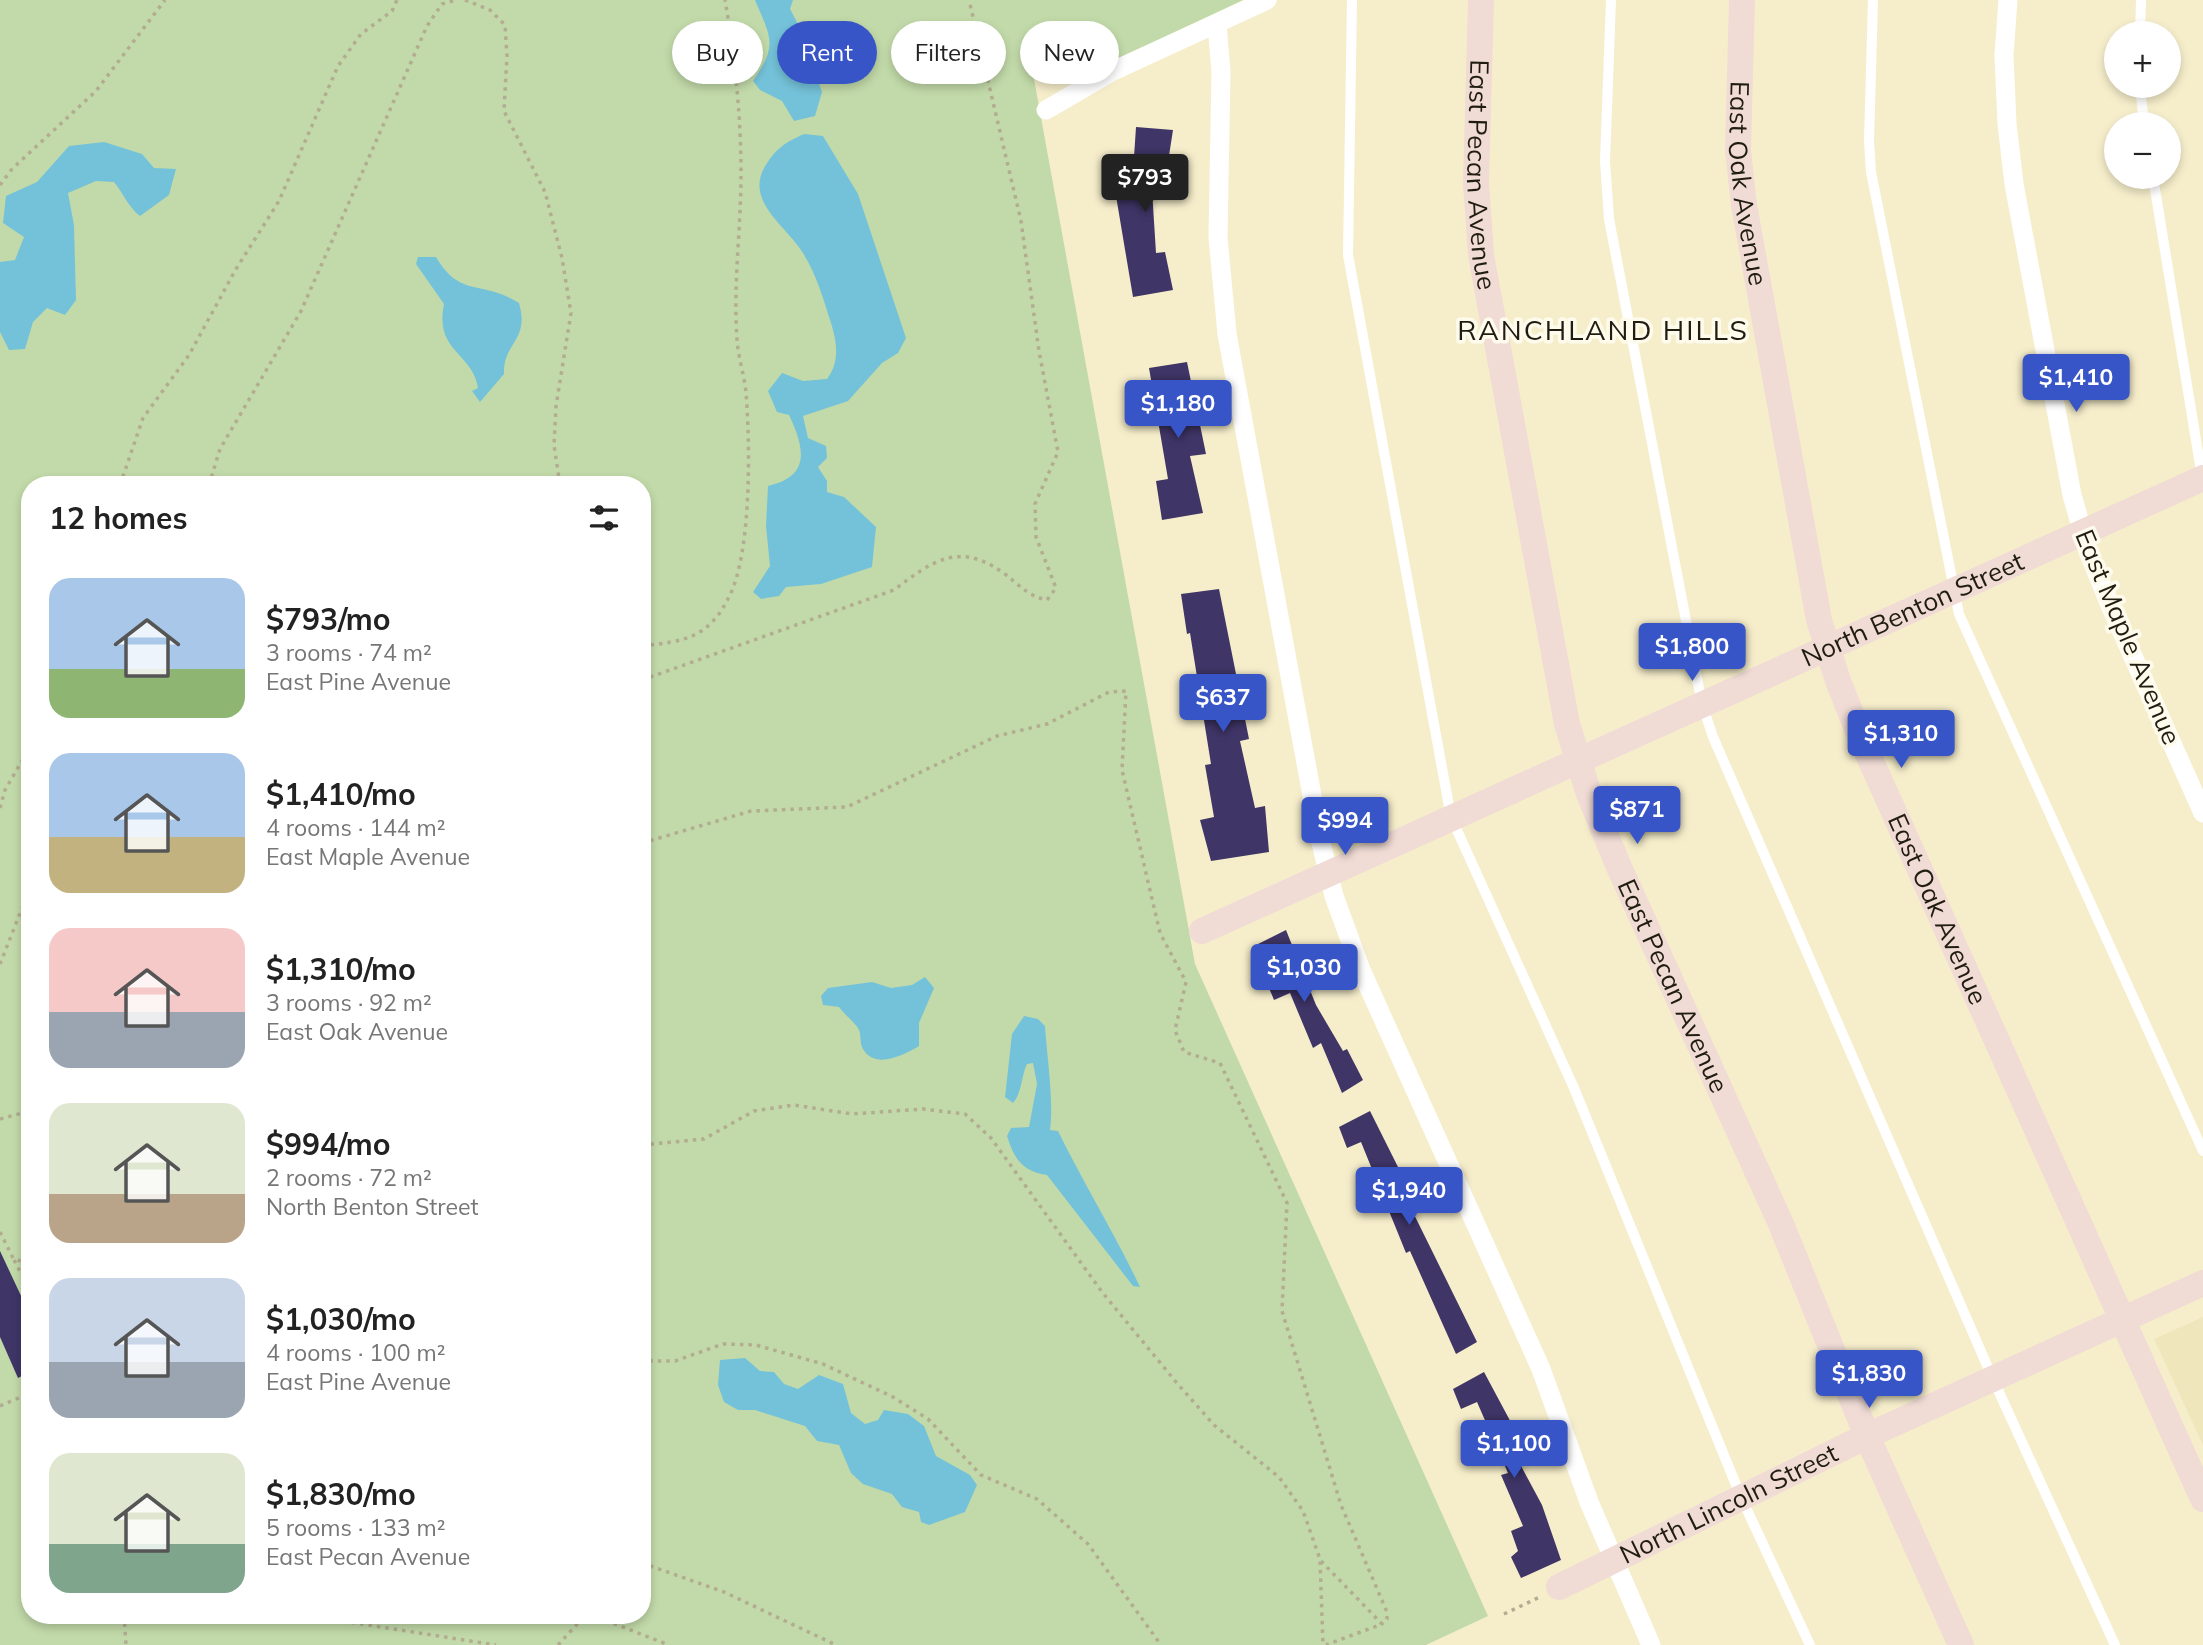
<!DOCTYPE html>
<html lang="en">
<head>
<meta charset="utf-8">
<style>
  :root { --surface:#fff; --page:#f6f6f6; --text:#222; --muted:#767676; --accent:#3855c7 }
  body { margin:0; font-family:Mulish,sans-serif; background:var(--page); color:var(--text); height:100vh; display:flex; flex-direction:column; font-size:26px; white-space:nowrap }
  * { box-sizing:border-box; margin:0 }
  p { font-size:23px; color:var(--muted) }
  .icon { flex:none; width:38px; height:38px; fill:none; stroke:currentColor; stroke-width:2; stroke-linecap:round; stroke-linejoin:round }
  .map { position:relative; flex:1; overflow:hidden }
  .drawer { position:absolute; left:21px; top:476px; width:630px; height:1148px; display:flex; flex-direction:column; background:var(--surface); border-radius:28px; box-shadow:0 4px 10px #0003 }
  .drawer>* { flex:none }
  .banner { position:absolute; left:672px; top:21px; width:665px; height:63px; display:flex; gap:14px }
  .fabs { position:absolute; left:2104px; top:21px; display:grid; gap:14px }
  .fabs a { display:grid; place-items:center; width:77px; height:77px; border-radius:50%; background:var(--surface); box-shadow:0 4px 10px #0003; font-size:35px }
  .price { position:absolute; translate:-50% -60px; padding:0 16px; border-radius:7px; background:var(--accent); color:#fff; font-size:23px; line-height:46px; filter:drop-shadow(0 2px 4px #0008) }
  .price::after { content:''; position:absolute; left:50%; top:42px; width:21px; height:16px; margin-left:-10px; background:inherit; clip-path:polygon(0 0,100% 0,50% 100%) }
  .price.active { background:#222; color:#fff }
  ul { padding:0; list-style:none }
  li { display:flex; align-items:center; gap:21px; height:175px; padding:0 28px }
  li span { display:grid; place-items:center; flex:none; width:196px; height:140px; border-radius:21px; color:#555 }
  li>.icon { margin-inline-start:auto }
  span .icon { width:84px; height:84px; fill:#fffc; stroke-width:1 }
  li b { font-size:30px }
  h2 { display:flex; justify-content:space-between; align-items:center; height:84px; padding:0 28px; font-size:30px }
  .tag { padding:0 24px; border-radius:32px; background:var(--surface); box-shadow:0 4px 10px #0003; font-size:24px; line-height:63px }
  .tag.active { background:var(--accent); color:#fff }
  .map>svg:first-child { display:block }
</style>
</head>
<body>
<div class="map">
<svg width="2203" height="1645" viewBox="0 0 2203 1645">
  <rect width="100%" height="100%" fill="#f6eecb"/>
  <!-- built -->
  <path fill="#efe6bb" d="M 2203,1317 L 2203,1445 L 2154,1339 Z"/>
  <!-- green -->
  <path fill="#c2daa9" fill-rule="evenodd" d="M 0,0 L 1243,0 L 1066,84 L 1034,79 L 1195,964 L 1488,1616 L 1426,1645 L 0,1645 ZM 30,485 L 642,485 L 642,1615 L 30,1615 Z"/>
  <!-- water -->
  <path fill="#74c2d9" d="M 755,0 L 793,0 L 790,9 L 800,28 L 822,92 L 815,116 L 794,121 L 782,101 L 760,90 L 753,81 C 778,45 771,38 755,0 Z
    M 804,134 L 823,136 L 858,194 L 906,338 L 898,353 L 882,363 L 848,401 L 803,416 L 808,438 L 826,446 L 827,458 L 818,467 L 827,481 L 827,492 L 844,497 L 876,527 L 872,567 L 821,584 L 786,587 L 779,596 L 761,599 L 753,592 L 770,566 L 766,526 L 768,486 C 812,476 804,447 789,415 L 777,412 L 768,391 L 782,373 L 803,381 L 827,379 C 840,362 837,342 831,323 C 823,298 817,276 803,253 C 785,224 742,200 767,163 C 778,147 786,142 804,134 Z
    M 104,142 L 142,154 L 154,168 L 176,169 L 169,195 L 140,216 C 129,208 123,193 114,182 L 96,181 L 68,193 L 74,225 L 76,300 L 65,315 L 47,308 L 33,322 L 25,349 L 9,350 L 0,332 L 0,262 L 15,260 L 24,237 L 3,223 L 6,196 L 37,182 L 69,146 Z
    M 418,257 L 436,257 C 461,299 481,279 519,303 C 530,341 503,342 504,374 L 480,402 L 472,391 L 478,388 C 473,353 434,352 444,304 L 416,264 Z
    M 925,977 L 934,988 L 919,1023 L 919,1046 C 904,1055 875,1070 863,1049 C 859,1043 862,1034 858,1028 C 852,1020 844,1014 839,1007 L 823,1005 L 821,996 L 828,988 L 872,982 L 891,988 L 912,985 Z
    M 1024,1016 L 1038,1019 L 1045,1026 C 1047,1058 1054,1100 1050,1130 L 1058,1131 C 1084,1184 1115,1234 1140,1287 L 1133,1286 L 1047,1175 C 1023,1172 1014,1159 1007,1136 L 1011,1128 L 1029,1127 L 1037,1084 L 1033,1063 L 1027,1064 C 1021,1077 1022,1093 1013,1103 L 1005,1097 L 1012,1034 Z
    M 745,1358 L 760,1371 L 774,1372 L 784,1384 L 798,1389 L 819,1375 L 843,1384 L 851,1413 L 865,1424 L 878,1420 L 884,1410 L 908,1414 L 924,1426 L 936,1456 L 970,1475 L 977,1485 L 965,1512 L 929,1525 L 921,1522 L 919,1512 L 902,1507 L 892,1494 L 863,1484 L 851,1473 L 839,1445 L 817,1441 L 805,1426 L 755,1410 L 738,1410 L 724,1402 L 718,1385 L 720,1360 Z"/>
  <!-- building -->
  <path fill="#3f3567" d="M 1136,127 L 1173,130 L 1166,175 L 1151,174 L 1156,253 L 1165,252 L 1173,290 L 1133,297 L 1115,190 L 1132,187 Z
    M 1187,362 L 1206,454 L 1190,456 L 1203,513 L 1162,520 L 1156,481 L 1168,479 L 1149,368 Z
    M 1219,589 L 1249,739 L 1240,741 L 1255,808 L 1265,806 L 1269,852 L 1211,861 L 1200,820 L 1214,817 L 1205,765 L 1211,764 L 1190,633 L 1187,634 L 1181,594 Z
    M 1286,930 L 1316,1005 L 1343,1051 L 1347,1049 L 1363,1080 L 1342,1093 L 1321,1043 L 1313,1048 L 1290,993 L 1274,1000 L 1252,947 Z
    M 1370,1111 L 1406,1183 L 1400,1186 L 1477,1342 L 1456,1354 L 1410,1251 L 1406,1253 L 1361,1142 L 1347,1148 L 1339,1127 Z
    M 0,1251 L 30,1315 L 30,1372 L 18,1378 L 0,1337 Z
    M 1484,1372 L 1522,1443 L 1512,1449 L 1542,1505 L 1561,1560 L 1521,1578 L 1511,1557 L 1518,1551 L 1511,1531 L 1523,1526 L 1501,1475 L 1508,1473 L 1477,1402 L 1461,1409 L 1453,1389 Z"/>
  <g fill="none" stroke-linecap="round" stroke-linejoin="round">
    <!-- path -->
    <path stroke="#b2ac90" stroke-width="3.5" stroke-dasharray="3.5 5" stroke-linecap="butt" d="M 465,0 L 490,10 L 505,25 L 507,56 L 504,111 L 545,192 L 562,258 L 571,313 L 556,406 L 554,445 L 560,485
      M 0,185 L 12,169 L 96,91 L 165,0
      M 120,485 L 143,418 L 189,355 L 236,269 L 279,201 L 338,66 L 361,34 L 392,11 L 397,0
      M 209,485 L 220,449 L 301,311 L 427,26 L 442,4 L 456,0
      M 642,646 C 684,641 708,639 729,597 C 752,552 750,443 746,392 C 744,374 738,357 737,339 C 733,285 741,229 741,174 C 741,117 735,57 725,0
      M 642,680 L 894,590 C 931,562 958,541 1002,572 C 1019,584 1027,596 1047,600 L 1056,588 L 1036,537 L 1035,504 L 1058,452 L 1039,351 L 1021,221 L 969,0
      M 0,808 L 5,790 L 30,747
      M 642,843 L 751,811 L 847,807 L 997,736 L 1047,724 L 1109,692 L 1126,691 L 1122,770 L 1160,933 L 1186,982 L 1175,1030 L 1184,1052 L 1220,1063 L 1287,1203 L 1282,1311 L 1341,1505 L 1387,1612 L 1387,1619 L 1382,1624
      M 0,964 L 30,888
      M 0,1119 L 30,1111
      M 642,1145 L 704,1139 L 754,1111 L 794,1105 L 852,1114 L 923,1109 L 965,1114 L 991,1138 L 1102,1292 L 1176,1382 L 1214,1425 L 1279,1477 L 1303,1511 L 1320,1559 L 1323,1645
      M 0,1232 L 13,1258 L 30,1265
      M 14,1260 L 30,1290
      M 642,1356 L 652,1361 L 675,1361 L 723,1344 L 756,1345 L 823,1364 L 893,1397 L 928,1419 L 981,1475 L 1037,1499 L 1088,1544 L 1161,1645
      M 0,1406 L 30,1393
      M 1321,1561 L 1382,1624 L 1326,1645
      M 642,1563 L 724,1592 L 836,1645
      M 1504,1614 L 1542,1596
      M 124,1615 L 126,1645
      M 250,1615 L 336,1620 L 496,1645
      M 558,1645 L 580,1621 L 597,1617 L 669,1645"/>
    <!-- lane -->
    <path stroke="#fff" stroke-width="10" d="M 1352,0 L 1348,255 L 1451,817 L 1574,1088 L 1741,1497 L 1810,1645
      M 1611,0 L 1605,161 L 1609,219 L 1702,704 L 1713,737 L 1993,1379 L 2115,1645
      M 1873,0 L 1869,141 L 1871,172 L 1959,614 L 2203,1151
      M 2140,33 L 2141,0
      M 2140,86 L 2144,124
      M 2153,177 L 2202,477"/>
    <!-- street -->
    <path stroke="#fff" stroke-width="19" d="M 2008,0 L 2004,55 L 2007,124 L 2014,184 L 2072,495 L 2088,551 L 2110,605 L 2203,813
      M 1217,24 L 1221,72 L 1218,237 L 1227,334 L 1320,839 L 1334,896 L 1361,970 L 1541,1369 L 1589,1502 L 1651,1645
      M 1046,110 L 1113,71 L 1267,0"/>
    <!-- secondary -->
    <g stroke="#f0dbd5" stroke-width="26">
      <path id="s1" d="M 1481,0 L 1476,183 L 1481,255 L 1567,724 L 1589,794 L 1619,867 L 1781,1224 L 1867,1436 L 1961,1645"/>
      <path id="s2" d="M 1742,0 L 1738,150 L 1744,205 L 1819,620 L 1838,681 L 1862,741 L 2203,1499"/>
      <path id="s3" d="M 1202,931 L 2203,478"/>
      <path id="s4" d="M 1559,1587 L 1867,1436 L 2203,1283"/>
    </g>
  </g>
  <g text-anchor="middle" stroke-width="7" stroke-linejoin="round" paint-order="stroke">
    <!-- street labels -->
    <g font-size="26" fill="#201d10" stroke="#fefbed">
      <text dy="9" stroke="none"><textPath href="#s1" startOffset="175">East Pecan Avenue</textPath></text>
      <text dy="9" stroke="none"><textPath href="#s2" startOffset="184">East Oak Avenue</textPath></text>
      <text dy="9" stroke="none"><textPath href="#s3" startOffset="780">North Benton Street</textPath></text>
      <text transform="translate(2128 637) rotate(67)" y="9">East Maple Avenue</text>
      <text dy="9" stroke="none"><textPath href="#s2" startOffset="940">East Oak Avenue</textPath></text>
      <text dy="9" stroke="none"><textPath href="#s1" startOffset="1015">East Pecan Avenue</textPath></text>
      <text dy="9" stroke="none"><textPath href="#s4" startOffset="189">North Lincoln Street</textPath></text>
    </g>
    <!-- neighbourhood labels -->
    <g font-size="28" letter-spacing="2" fill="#201d10" stroke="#fefbed">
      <text x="1603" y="340">RANCHLAND HILLS</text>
    </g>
  </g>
</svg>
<div class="fabs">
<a>+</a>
<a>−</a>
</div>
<b class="price active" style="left:1145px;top:214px">$793</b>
<b class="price" style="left:2076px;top:414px">$1,410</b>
<b class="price" style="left:1178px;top:440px">$1,180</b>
<b class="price" style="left:1692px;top:683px">$1,800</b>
<b class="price" style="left:1223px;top:734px">$637</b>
<b class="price" style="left:1901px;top:770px">$1,310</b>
<b class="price" style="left:1637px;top:846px">$871</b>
<b class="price" style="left:1345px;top:857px">$994</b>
<b class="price" style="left:1304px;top:1004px">$1,030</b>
<b class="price" style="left:1409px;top:1227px">$1,940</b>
<b class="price" style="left:1869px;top:1410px">$1,830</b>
<b class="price" style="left:1514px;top:1480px">$1,100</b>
<div class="banner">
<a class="tag">Buy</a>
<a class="tag active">Rent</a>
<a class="tag">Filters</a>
<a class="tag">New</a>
</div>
<section class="drawer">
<h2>12 homes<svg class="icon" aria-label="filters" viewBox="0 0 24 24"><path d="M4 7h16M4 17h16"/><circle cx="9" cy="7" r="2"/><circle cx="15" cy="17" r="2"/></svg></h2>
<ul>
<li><span style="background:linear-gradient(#a9c7e8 65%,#8fb573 0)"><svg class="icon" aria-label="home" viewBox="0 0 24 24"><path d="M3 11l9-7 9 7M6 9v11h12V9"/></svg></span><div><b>$793/mo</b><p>3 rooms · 74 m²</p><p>East Pine Avenue</p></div></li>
<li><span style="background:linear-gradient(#a9c7e8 60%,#c2b280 0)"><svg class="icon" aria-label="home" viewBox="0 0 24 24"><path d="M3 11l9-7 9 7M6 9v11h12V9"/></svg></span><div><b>$1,410/mo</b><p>4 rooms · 144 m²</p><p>East Maple Avenue</p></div></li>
<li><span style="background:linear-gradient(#f6c9c9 60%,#9aa5b1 0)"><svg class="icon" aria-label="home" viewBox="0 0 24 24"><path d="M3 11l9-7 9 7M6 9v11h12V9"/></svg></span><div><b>$1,310/mo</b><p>3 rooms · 92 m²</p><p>East Oak Avenue</p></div></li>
<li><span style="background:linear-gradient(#dfe7d0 65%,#b9a48a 0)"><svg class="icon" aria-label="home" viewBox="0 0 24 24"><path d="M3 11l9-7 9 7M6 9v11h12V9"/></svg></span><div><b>$994/mo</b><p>2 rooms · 72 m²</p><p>North Benton Street</p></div></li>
<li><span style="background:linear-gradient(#c9d6e8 60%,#9aa5b1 0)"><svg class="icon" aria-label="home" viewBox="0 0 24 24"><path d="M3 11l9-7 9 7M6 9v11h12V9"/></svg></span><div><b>$1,030/mo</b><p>4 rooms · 100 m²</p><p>East Pine Avenue</p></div></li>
<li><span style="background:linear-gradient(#dfe7d0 65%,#7fa58c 0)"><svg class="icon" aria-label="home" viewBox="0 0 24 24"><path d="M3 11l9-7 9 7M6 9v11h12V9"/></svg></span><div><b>$1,830/mo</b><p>5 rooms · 133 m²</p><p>East Pecan Avenue</p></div></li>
</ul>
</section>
</div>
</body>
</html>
